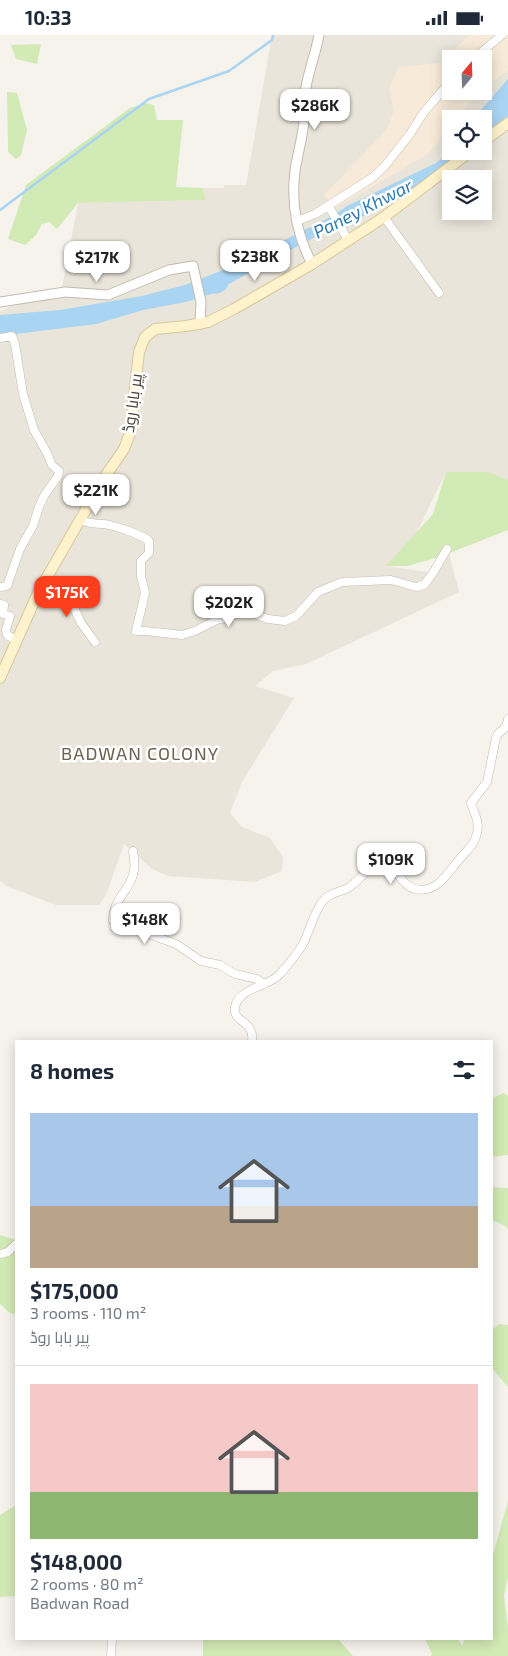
<!DOCTYPE html>
<html lang="en">
<head>
<meta charset="utf-8">
<style>
  :root { --surface:#fff; --page:#f2f2f3; --text:#1f2937; --muted:#747a83; --line:#e0e1e3; --accent:#fc3f1d }
  body { margin:0; font-family:"Exo 2",Cairo,sans-serif; background:var(--page); color:var(--text); height:100vh; display:flex; flex-direction:column; font-size:19px; white-space:nowrap }
  * { box-sizing:border-box; margin:0 }
  p { font-size:16px; color:var(--muted) }
  .icon { flex:none; width:28px; height:28px; fill:none; stroke:currentColor; stroke-width:2; stroke-linecap:round; stroke-linejoin:round }
  .map { position:relative; flex:1; overflow:hidden }
  .sheet { position:absolute; left:15px; top:1005px; width:478px; height:600px; display:flex; flex-direction:column; background:var(--surface); border-radius:0px; box-shadow:0 2px 12px #0003 }
  .sheet>* { flex:none }
  .needle { width:32px; rotate:19deg }
  .buttons { position:absolute; left:442px; top:15px; display:grid; gap:10px }
  .buttons a { display:grid; place-items:center; width:50px; height:50px; border-radius:0px; background:var(--surface); box-shadow:0 2px 12px #0003; font-size:25px }
  .price { position:absolute; translate:-50% -42px; padding:0 11px; border-radius:10px; background:#fff; color:#222; font-size:16px; line-height:32px; filter:drop-shadow(0 1px 2px #0008) }
  .price::after { content:''; position:absolute; left:50%; top:30px; width:15px; height:11px; margin-left:-8px; background:inherit; clip-path:polygon(0 0,100% 0,50% 100%) }
  .price.selected { background:var(--accent); color:#fff }
  ul { padding:0; list-style:none }
  li { display:grid; align-content:center; gap:10px; height:265px; padding:0 15px }
  li+li { border-top:1px solid var(--line) }
  li span { display:grid; place-items:center; height:155px; border-radius:0px; color:#555 }
  li>.icon { margin-inline-start:auto }
  span .icon { width:90px; height:90px; fill:#fffc; stroke-width:1 }
  li b { font-size:21px }
  h2 { display:flex; justify-content:space-between; align-items:center; height:60px; padding:0 15px; font-size:21px }
  .status { display:flex; justify-content:space-between; align-items:center; height:35px; padding:0 25px; background:var(--surface); direction:ltr }
  .status svg { height:14px; fill:currentColor }
  .map>svg:first-child { display:block }
</style>
</head>
<body>
<div class="status"><b>10:33</b><svg viewBox="0 0 49 12"><path d="M0 12V9h3v3zM5 12V6h3v6zM10 12V3h3v9zM15 12V0h3v12zM26 1h20v11H26zM47 4h2v5h-2z"/></svg></div>
<div class="map">
<svg width="508" height="1621" viewBox="0 0 508 1621">
  <rect width="100%" height="100%" fill="#f6f3ec"/>
  <!-- residential -->
  <path fill="#eae5da" fill-rule="evenodd" d="M 272,0 L 508,0 L 508,459 L 446,437 L 416,499 L 387,531 L 433,538 L 449,518 L 459,557 L 306,629 L 273,636 L 255,651 L 294,663 L 242,747 L 230,778 L 242,792 L 270,803 L 283,822 L 282,836 L 255,847 L 168,841 L 152,834 L 124,809 L 106,860 L 99,870 L 56,870 L 6,851 L 0,846 L 0,276 L 28,264 L 62,253 L 78,168 L 204,165 L 203,153 L 224,153 L 224,150 L 246,150 ZM 451,24 L 484,24 L 484,56 L 451,56 ZM 451,84 L 484,84 L 484,116 L 451,116 ZM 451,144 L 484,144 L 484,176 L 451,176 Z"/>
  <!-- commercial -->
  <path fill="#f7ead8" d="M 470,0 L 508,0 L 508,35 L 484,54 L 484,24 L 451,24 L 451,56 L 481,56 L 457,84 L 451,84 L 451,90 L 428,119 L 334,174 L 324,160 L 388,93 L 394,75 L 389,54 L 398,32 L 439,28 Z"/>
  <!-- green -->
  <path fill="#d2eab5" d="M 41,9 L 37,29 L 16,24 L 11,10 Z
    M 7,57 L 17,58 L 27,95 L 21,120 L 16,124 L 8,117 Z
    M 146,68 L 154,70 L 157,85 L 183,85 L 176,152 L 203,153 L 205,165 L 78,168 L 57,194 L 49,187 L 42,189 L 36,200 L 25,210 L 8,204 L 26,150 L 130,73 Z
    M 446,437 L 489,437 L 508,445 L 508,495 L 442,521 L 408,531 L 386,531 L 433,479 Z
    M 504,1058 L 508,1061 L 508,1120 L 491,1122 L 491,1066 L 495,1062 Z
    M 491,1152 L 508,1153 L 508,1194 L 504,1190 L 491,1185 Z
    M 0,1200 L 16,1205 L 16,1280 L 10,1278 L 0,1269 Z
    M 499,1289 L 508,1290 L 508,1352 L 491,1332 L 491,1296 Z
    M 508,1466 L 508,1542 L 504,1561 L 508,1592 L 508,1621 L 431,1621 L 432,1619 L 425,1604 L 458,1604 L 462,1611 L 465,1604 L 491,1604 L 491,1527 Z
    M 16,1470 L 16,1561 L 0,1562 L 0,1480 Z
    M 203,1604 L 338,1604 L 353,1621 L 203,1621 Z"/>
  <!-- water -->
  <path fill="#a9d4f2" d="M 508,44 L 508,81 L 484,101 L 484,84 L 473,84 Z
    M 451,116 L 468,116 L 437,140 L 339,195 L 336,192 C 299,209 264,230 229,249 L 226,254 L 220,258 L 211,259 L 186,267 L 143,275 L 96,289 L 0,301 L 0,280 L 60,275 L 142,261 L 185,250 L 223,235 L 323,186 L 349,170 L 436,128 Z"/>
  <g fill="none" stroke-linecap="round" stroke-linejoin="round">
    <!-- stream -->
    <path stroke="#a9d4f2" stroke-width="2.5" d="M 0,175 L 149,64 L 229,36 L 272,5 L 273,0"/>
    <defs>
      <path id="minor" d="M 473,24 L 502,0
        M 328,170 L 348,205
        M 384,182 L 439,258
        M 297,186 L 315,179 L 372,143 L 384,132 L 410,99 L 424,77 L 451,46
        M 0,303 L 12,301 L 15,309 L 23,359 L 34,395 L 47,418 L 52,430 L 59,436 L 58,441 L 44,461 L 39,472 L 33,491 L 20,514 L 7,551 L 0,552
        M 79,485 C 88,488 95,489 104,489 C 113,490 143,500 149,506 L 149,518 L 141,526 L 141,541 L 145,558 L 136,596 L 146,596 L 182,600 L 195,596 L 236,575 L 243,575 L 268,584 L 285,586 L 296,581 L 318,557 L 342,547 L 391,545 L 416,552 L 424,550 L 433,538 L 447,514
        M 38,558 L 74,573 L 81,588 L 95,607
        M 211,563 L 222,584
        M 0,569 L 4,570 L 3,579 L 10,581 L 6,595 L 7,600 L 17,606
        M 133,816 C 134,824 136,832 133,840 C 128,857 112,866 113,886 L 176,909 L 201,926 L 220,930 L 235,939 L 257,944 L 264,949
        M 252,1006 C 255,985 232,988 235,972 C 239,952 269,952 280,939 C 288,930 297,919 303,909 C 310,895 313,880 322,867 C 329,857 339,858 348,853 C 360,845 367,833 380,826 C 396,827 399,850 415,854 C 436,859 447,839 458,826 C 465,817 475,810 477,798 C 480,787 474,778 471,768 L 487,747 L 496,703 L 498,699 L 506,692 L 508,684
        M 0,1219 L 8,1217 L 16,1209
        M 111,1621 L 112,1604"/>
      <path id="tertiary" d="M 312,229 C 297,200 291,168 295,136 C 297,122 301,108 303,94 C 305,85 303,76 304,67 C 305,44 315,23 319,0
        M 0,267 L 65,257 L 108,260 L 169,235 L 193,231 L 201,267 L 200,289"/>
      <path id="secondary" d="M 484,106 L 508,88
        M 0,643 L 38,558 L 104,443 L 124,414 L 130,398 L 139,317 L 145,302 L 155,294 L 186,291 L 208,287 L 234,274 L 312,229 L 384,182 L 471,116"/>
    </defs>
    <!-- minor casing -->
    <use href="#minor" stroke="#c2bbae" stroke-width="9"/>
    <!-- tertiary casing -->
    <use href="#tertiary" stroke="#c2bbae" stroke-width="11"/>
    <!-- secondary casing -->
    <use href="#secondary" stroke="#d6c79b" stroke-width="12"/>
    <!-- minor -->
    <use href="#minor" stroke="#fff" stroke-width="8"/>
    <!-- tertiary -->
    <use href="#tertiary" stroke="#fff" stroke-width="9"/>
    <!-- secondary -->
    <use href="#secondary" stroke="#fff3cd" stroke-width="10"/>
  </g>
  <g text-anchor="middle" stroke-width="5" stroke-linejoin="round" paint-order="stroke">
    <!-- street labels -->
    <g font-size="16" fill="#4b4439" stroke="#fff">
      <text transform="translate(132 368) rotate(-82)" y="6">پیر بابا روڈ</text>
    </g>
    <!-- water labels -->
    <g font-size="18" font-style="italic" fill="#2e7ab2" stroke="#fff">
      <text transform="translate(363 174) rotate(-27)" y="6">Paney Khwar</text>
    </g>
    <!-- neighbourhood labels -->
    <g font-size="18" letter-spacing="1" fill="#6e6250" stroke="#fff">
      <text x="140" y="725">BADWAN COLONY</text>
    </g>
  </g>
</svg>
<div class="buttons">
<a><svg class="needle" viewBox="-14 -14 28 28"><path d="M0-13l5 13h-10z" fill="#e53935"/><path d="M0 13l5-13h-10z" fill="#747a83"/></svg></a>
<a><svg class="icon" aria-label="locate" viewBox="0 0 24 24"><circle cx="12" cy="12" r="6"/><path d="M12 2v4M12 18v4M2 12h4M18 12h4"/></svg></a>
<a><svg class="icon" aria-label="layers" viewBox="0 0 24 24"><path d="M12 4l9 5-9 5-9-5zM3 14l9 5 9-5"/></svg></a>
</div>
<b class="price" style="left:315px;top:96px">$286K</b>
<b class="price" style="left:255px;top:247px">$238K</b>
<b class="price" style="left:97px;top:248px">$217K</b>
<b class="price" style="left:96px;top:481px">$221K</b>
<b class="price selected" style="left:67px;top:583px">$175K</b>
<b class="price" style="left:229px;top:593px">$202K</b>
<b class="price" style="left:391px;top:850px">$109K</b>
<b class="price" style="left:145px;top:910px">$148K</b>
<section class="sheet">
<h2>8 homes<svg class="icon" aria-label="filters" viewBox="0 0 24 24"><path d="M4 7h16M4 17h16"/><circle cx="9" cy="7" r="2"/><circle cx="15" cy="17" r="2"/></svg></h2>
<ul>
<li><span style="background:linear-gradient(#a9c7e8 60%,#b9a48a 0)"><svg class="icon" aria-label="home" viewBox="0 0 24 24"><path d="M3 11l9-7 9 7M6 9v11h12V9"/></svg></span><div><b>$175,000</b><p>3 rooms · 110 m²</p><p>پیر بابا روڈ</p></div></li>
<li><span style="background:linear-gradient(#f6c9c9 70%,#8fb573 0)"><svg class="icon" aria-label="home" viewBox="0 0 24 24"><path d="M3 11l9-7 9 7M6 9v11h12V9"/></svg></span><div><b>$148,000</b><p>2 rooms · 80 m²</p><p>Badwan Road</p></div></li>
</ul>
</section>
</div>
</body>
</html>
